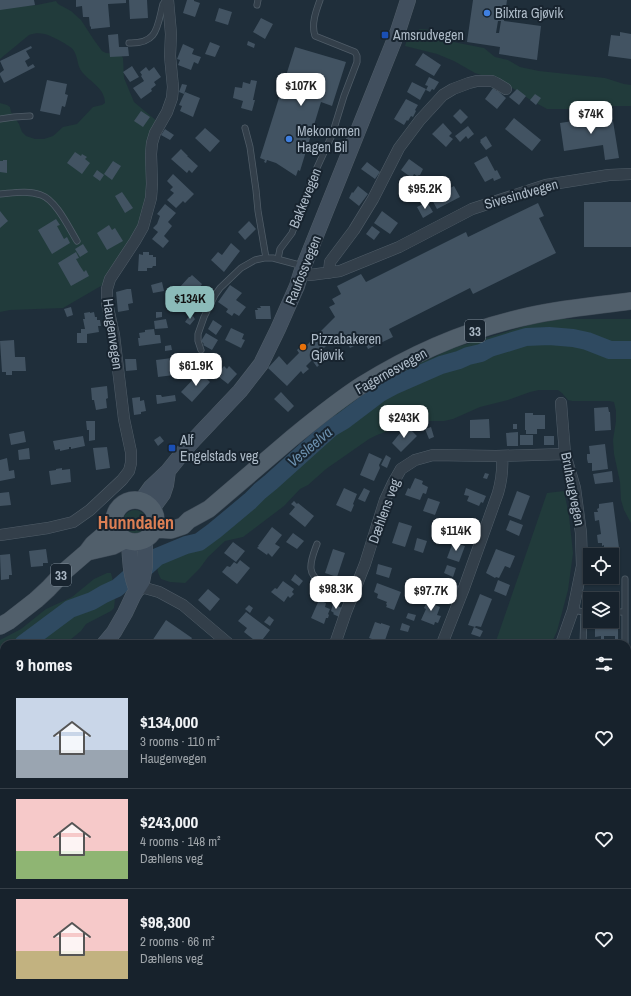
<!DOCTYPE html>
<html lang="en">
<head>
<meta charset="utf-8">
<style>
  :root { --surface:#17222c; --page:#202a34; --text:#f1f3f6; --muted:#9ea4a9; --line:#363f48; --accent:#8bbbb9 }
  body { margin:0; font-family:"Archivo Narrow",sans-serif; background:var(--page); color:var(--text); height:100vh; display:flex; flex-direction:column; font-size:15px; white-space:nowrap }
  * { box-sizing:border-box; margin:0 }
  p { font-size:13px; color:var(--muted) }
  .icon { flex:none; width:22px; height:22px; fill:none; stroke:currentColor; stroke-width:2; stroke-linecap:round; stroke-linejoin:round }
  .map { position:relative; flex:1; overflow:hidden }
  .side { position:absolute; left:0px; top:640px; width:631px; height:356px; display:flex; flex-direction:column; background:var(--surface); border-radius:12px 12px 0 0; box-shadow:0 1px 3px #0004,0 0 0 1px var(--line) }
  .side>* { flex:none }
  .buttons { position:absolute; left:583px; top:548px; display:grid; gap:8px }
  .buttons a { display:grid; place-items:center; width:36px; height:36px; border-radius:0px; background:var(--surface); box-shadow:0 1px 3px #0004,0 0 0 1px var(--line); font-size:20px }
  .price { position:absolute; translate:-50% -34px; padding:0 9px; border-radius:8px; background:#fff; color:#222; font-size:13px; line-height:26px; filter:drop-shadow(0 1px 2px #0008) }
  .price::after { content:''; position:absolute; left:50%; top:24px; width:12px; height:9px; margin-left:-6px; background:inherit; clip-path:polygon(0 0,100% 0,50% 100%) }
  .price.on { background:var(--accent); color:#111 }
  ul { padding:0; list-style:none }
  li { display:flex; align-items:center; gap:12px; height:100px; padding:0 16px }
  li+li { border-top:1px solid var(--line) }
  li span { display:grid; place-items:center; flex:none; width:112px; height:80px; border-radius:0px; color:#555 }
  li>.icon { margin-inline-start:auto }
  span .icon { width:48px; height:48px; fill:#fffc; stroke-width:1 }
  li b { font-size:17px }
  h2 { display:flex; justify-content:space-between; align-items:center; height:48px; padding:0 16px; font-size:17px }
  .map>svg:first-child { display:block }
</style>
</head>
<body>
<div class="map">
<svg width="631" height="996" viewBox="0 0 631 996">
  <rect width="100%" height="100%" fill="#1f2e3a"/>
  <!-- green -->
  <path fill="#213b3b" d="M 56,1 L 58,4 L 71,11 L 81,20 L 94,40 L 102,51 L 106,53 L 120,54 L 123,58 L 124,78 L 134,102 L 158,122 L 153,200 L 113,279 L 63,308 L 10,310 L 0,312 L 0,103 L 7,105 L 10,107 L 11,112 L 19,124 L 22,132 L 26,136 L 35,139 L 44,139 L 53,136 L 63,127 L 77,124 L 93,107 L 102,105 L 105,103 C 105,88 90,82 82,72 C 77,66 78,57 74,51 C 72,47 68,46 64,43 C 53,37 42,30 29,35 L 0,59 L 0,8 L 37,5 Z
    M 420,29 L 434,30 L 440,37 L 448,41 L 484,48 L 495,57 L 508,60 L 520,67 L 539,71 L 605,78 L 624,84 L 631,85 L 631,106 L 609,106 L 576,109 L 547,109 L 529,99 L 497,78 L 484,76 L 475,73 L 454,61 L 437,54 L 405,46 L 408,36 Z
    M 559,319 L 631,319 L 631,523 L 624,510 L 621,500 L 620,482 L 614,454 L 613,440 L 616,421 L 616,411 L 614,402 L 609,401 L 572,401 L 568,400 L 562,393 L 558,390 L 539,390 L 530,392 L 508,400 L 480,407 L 453,419 L 444,421 L 421,421 L 407,424 L 377,435 L 369,439 L 326,469 L 308,485 L 300,489 L 284,506 L 243,537 L 225,541 L 208,557 L 200,568 L 185,583 L 170,582 L 161,579 C 158,573 156,569 159,562 L 185,554 L 247,510 L 257,501 L 273,490 L 290,474 L 312,456 L 316,448 L 318,439 L 319,426 L 322,422 L 334,415 L 348,402 L 375,385 L 389,379 L 409,367 L 422,361 L 435,357 L 447,350 L 545,320 Z
    M 564,491 L 569,516 L 573,553 L 568,590 L 557,631 L 551,644 L 495,644 L 547,493 Z
    M123 522a12 12 0 1 1 24 0a12 12 0 1 1-24 0Z
    M 107,573 L 111,573 L 114,585 L 115,599 L 114,608 L 111,611 L 86,624 L 81,631 L 65,644 L 4,644 L 4,676 L 0,678 L 0,640 L 21,629 L 46,609 L 72,597 L 94,579 Z
    M 631,679 L 631,795 L 627,795 L 627,680 Z"/>
  <g fill="none" stroke-linecap="round" stroke-linejoin="round">
    <!-- river -->
    <path stroke="#2f4a61" stroke-width="18" d="M 23,644 L 70,609 L 92,601 L 104,594 L 117,588 L 131,576 L 147,566 L 157,557 L 186,545 L 199,542 L 214,531 L 250,501 L 260,491 L 271,482 L 331,428 L 343,421 L 380,393 L 393,386 L 441,365 L 459,360 L 468,356 L 481,353 L 490,348 L 526,337 L 549,336 L 573,338 L 587,341 L 610,350 L 631,350
      M 0,659 L 4,657"/>
  </g>
  <!-- building -->
  <path fill="#425362" fill-rule="evenodd" d="M 0,0 L 34,0 L 35,5 L 0,10 Z
    M 76,0 L 126,0 L 126,3 L 108,4 L 110,27 L 91,29 L 91,26 L 90,27 L 89,17 L 83,17 L 82,6 L 76,7 Z
    M 129,0 L 147,0 L 148,18 L 130,19 Z
    M 187,0 L 194,0 L 194,1 L 200,3 L 195,17 L 183,13 Z
    M 473,0 L 507,0 L 504,21 L 541,26 L 537,60 L 499,54 L 500,47 L 467,42 ZM 498,21 L 501,21 L 499,33 L 496,33 Z
    M 219,8 L 232,12 L 228,25 L 215,21 Z
    M 261,18 L 273,24 L 265,39 L 253,32 Z
    M 620,32 L 631,34 L 631,59 L 608,56 L 611,35 L 620,36 Z
    M 118,34 L 119,47 L 128,47 L 129,56 L 110,57 L 108,35 Z
    M 248,41 L 255,44 L 254,48 L 247,45 Z
    M 210,42 L 220,46 L 215,57 L 205,54 Z
    M 183,44 L 194,49 L 192,54 L 201,57 L 198,64 L 194,62 L 191,70 L 178,65 L 180,60 L 177,59 Z
    M 31,46 L 32,48 L 26,51 L 30,58 L 25,61 L 28,67 L 33,64 L 35,67 L 4,83 L 0,75 L 0,73 L 4,70 L 0,61 Z
    M 295,47 L 346,62 L 332,106 L 321,102 L 300,171 L 298,170 L 296,176 L 276,163 L 267,160 L 266,163 L 264,162 L 265,160 L 260,158 Z
    M 423,53 L 441,65 L 434,76 L 415,65 Z
    M 132,66 L 139,77 L 130,82 L 123,72 Z
    M 146,67 L 149,71 L 154,67 L 161,77 L 154,82 L 156,85 L 151,89 L 152,91 L 141,99 L 133,88 L 144,81 L 141,76 L 142,75 L 140,72 Z
    M 429,77 L 439,82 L 434,90 L 432,89 L 430,92 L 426,90 L 428,86 L 425,85 Z
    M 47,80 L 67,84 L 65,94 L 68,95 L 65,107 L 62,106 L 60,115 L 40,111 Z
    M 251,80 L 257,81 L 253,100 L 255,100 L 252,111 L 241,108 L 243,101 L 233,98 L 235,87 L 242,88 L 243,82 L 250,84 Z
    M 412,82 L 426,89 L 420,100 L 407,92 Z
    M 182,84 L 187,85 L 184,94 L 179,92 Z
    M 493,88 L 497,91 L 498,91 L 506,98 L 497,109 L 485,99 Z
    M 517,89 L 526,96 L 519,105 L 509,97 Z
    M 185,92 L 200,98 L 193,117 L 180,111 L 182,106 L 179,105 Z
    M 535,94 L 541,98 L 536,105 L 530,100 Z
    M 406,99 L 418,105 L 415,110 L 416,111 L 413,117 L 411,116 L 408,121 L 407,120 L 404,125 L 394,119 Z
    M 460,109 L 468,117 L 461,124 L 453,116 Z
    M 141,111 L 150,117 L 143,127 L 134,121 Z
    M 612,115 L 619,158 L 605,160 L 603,145 L 564,151 L 560,123 Z
    M 514,118 L 541,140 L 532,151 L 505,129 Z
    M 443,123 L 452,133 L 449,136 L 453,139 L 446,147 L 432,134 Z
    M 468,126 L 474,134 L 468,139 L 466,136 L 460,142 L 455,136 Z
    M 205,128 L 220,141 L 210,152 L 195,138 Z
    M 165,129 L 174,135 L 170,140 L 161,135 Z
    M 486,136 L 492,146 L 486,150 L 480,142 L 481,141 L 480,140 Z
    M 181,149 L 188,156 L 187,156 L 198,166 L 192,173 L 189,170 L 187,173 L 171,159 Z
    M 75,152 L 81,156 L 82,154 L 87,157 L 85,159 L 90,163 L 82,174 L 67,163 Z
    M 487,156 L 495,171 L 497,170 L 501,178 L 494,181 L 493,178 L 485,182 L 474,163 Z
    M 409,159 L 423,169 L 420,175 L 419,175 L 417,176 L 414,174 L 412,178 L 401,170 Z
    M 3,160 L 7,160 L 7,173 L 0,172 L 0,161 L 3,161 Z
    M 113,161 L 121,166 L 112,180 L 104,174 Z
    M 367,162 L 380,172 L 375,179 L 361,169 Z
    M 97,170 L 104,175 L 100,181 L 93,176 Z
    M 173,174 L 194,194 L 185,203 L 183,201 L 176,208 L 167,200 L 174,193 L 170,190 L 173,187 L 167,181 Z
    M 414,184 L 422,191 L 415,199 L 408,193 Z
    M 358,186 L 368,194 L 359,206 L 349,198 L 352,192 L 353,193 Z
    M 454,186 L 460,197 L 437,209 L 431,198 Z
    M 122,192 L 133,208 L 125,213 L 115,196 Z
    M 427,202 L 433,212 L 423,218 L 417,207 Z
    M 584,202 L 631,202 L 631,247 L 584,247 Z
    M 538,203 L 544,216 L 539,218 L 556,253 L 473,294 L 470,288 L 389,329 L 393,337 L 368,349 L 364,341 L 350,348 L 341,331 L 317,355 L 319,357 L 320,356 L 324,360 L 317,367 L 312,360 L 306,366 L 309,369 L 303,374 L 301,371 L 287,386 L 268,368 L 279,356 L 287,365 L 299,353 L 297,350 L 302,345 L 305,347 L 335,317 L 329,307 L 335,304 L 332,299 L 341,294 L 337,286 L 361,274 L 366,282 L 466,232 L 468,237 Z
    M 165,204 L 176,213 L 168,222 L 172,226 L 164,236 L 169,241 L 163,248 L 152,239 L 158,232 L 153,228 L 157,224 L 160,216 L 157,214 Z
    M 0,211 L 8,221 L 0,228 Z
    M 382,211 L 398,223 L 390,234 L 374,223 Z
    M 56,219 L 60,225 L 57,226 L 64,239 L 67,237 L 70,243 L 52,254 L 38,230 Z
    M 249,221 L 256,229 L 245,240 L 238,232 Z
    M 109,225 L 112,230 L 115,228 L 123,241 L 107,250 L 97,233 Z
    M 372,226 L 380,232 L 374,240 L 366,234 Z
    M 231,243 L 240,251 L 224,272 L 211,260 L 218,252 L 222,255 Z
    M 83,244 L 88,252 L 80,257 L 75,249 Z
    M 76,252 L 79,258 L 76,259 L 80,266 L 84,272 L 86,270 L 89,276 L 71,286 L 58,263 Z
    M 143,252 L 149,252 L 149,255 L 153,255 L 153,257 L 156,257 L 156,266 L 153,266 L 152,268 L 147,268 L 147,271 L 138,271 L 139,254 L 143,255 Z
    M 192,275 L 202,284 L 200,287 L 205,292 L 197,302 L 190,296 L 189,297 L 179,288 L 189,277 L 190,277 Z
    M 162,282 L 164,291 L 153,293 L 151,285 Z
    M 230,285 L 242,293 L 236,300 L 246,307 L 239,316 L 234,313 L 232,316 L 226,312 L 228,309 L 218,302 Z
    M 127,289 L 131,289 L 133,303 L 128,304 L 129,310 L 118,312 L 116,292 Z
    M 260,306 L 270,306 L 271,319 L 256,319 L 255,310 L 258,310 L 257,308 L 261,308 Z
    M 71,307 L 73,315 L 67,317 L 64,309 Z
    M 90,312 L 90,313 L 94,312 L 95,317 L 97,317 L 97,320 L 100,320 L 101,326 L 98,326 L 99,332 L 87,334 L 87,343 L 77,343 L 77,333 L 81,333 L 81,329 L 85,329 L 83,319 L 85,319 L 84,313 Z
    M 156,312 L 162,312 L 162,317 L 156,318 Z
    M 190,315 L 190,316 L 191,315 L 194,317 L 194,318 L 195,319 L 190,325 L 185,322 Z
    M 166,319 L 168,328 L 155,329 L 154,321 Z
    M 213,320 L 222,326 L 216,335 L 208,329 Z
    M 231,328 L 244,334 L 242,339 L 245,340 L 241,348 L 225,340 Z
    M 154,329 L 155,335 L 160,335 L 161,343 L 139,346 L 138,338 L 140,338 L 139,333 L 145,332 L 145,330 Z
    M 206,333 L 218,340 L 212,350 L 203,345 L 204,344 L 201,341 Z
    M 14,340 L 15,357 L 25,357 L 26,371 L 12,371 L 12,375 L 6,375 L 6,372 L 2,372 L 0,341 Z
    M 171,345 L 172,350 L 165,351 L 165,346 Z
    M 172,358 L 174,375 L 158,377 L 156,360 Z
    M 125,359 L 136,359 L 137,370 L 126,371 Z
    M 224,366 L 227,369 L 229,366 L 237,374 L 228,384 L 219,377 L 222,374 L 220,371 Z
    M 200,372 L 210,382 L 192,402 L 181,392 Z
    M 107,386 L 108,398 L 106,399 L 107,408 L 96,410 L 94,400 L 92,400 L 91,388 Z
    M 281,392 L 294,406 L 288,412 L 274,399 Z
    M 156,395 L 161,395 L 162,397 L 175,395 L 176,401 L 157,404 Z
    M 140,397 L 140,401 L 144,400 L 146,411 L 141,412 L 141,414 L 134,415 L 132,398 Z
    M 608,407 L 609,412 L 610,412 L 611,430 L 595,431 L 594,408 Z
    M 525,413 L 533,413 L 533,415 L 545,415 L 545,429 L 537,429 L 537,434 L 526,434 L 526,430 L 525,430 Z
    M 489,419 L 490,438 L 470,438 L 470,420 Z
    M 86,421 L 95,421 L 95,440 L 89,441 L 89,430 L 87,430 Z
    M 513,424 L 517,424 L 517,429 L 513,429 Z
    M 408,427 L 417,436 L 401,452 L 392,443 L 401,432 L 402,432 Z
    M 431,427 L 434,437 L 429,439 L 425,429 Z
    M 24,431 L 26,442 L 11,445 L 9,434 Z
    M 518,432 L 518,446 L 507,446 L 506,433 Z
    M 520,435 L 533,435 L 533,445 L 520,445 Z
    M 83,436 L 85,446 L 71,449 L 71,447 L 69,447 L 69,449 L 60,451 L 60,449 L 55,450 L 53,441 Z
    M 160,436 L 164,441 L 158,446 L 154,440 Z
    M 544,436 L 554,436 L 554,445 L 544,445 Z
    M 605,444 L 608,469 L 592,471 L 592,463 L 588,463 L 587,459 L 587,454 L 590,454 L 589,446 Z
    M 107,447 L 110,468 L 96,470 L 93,448 Z
    M 29,448 L 30,459 L 19,460 L 18,450 Z
    M 369,453 L 382,459 L 379,465 L 380,468 L 374,481 L 360,475 Z
    M 386,455 L 391,458 L 387,468 L 381,465 Z
    M 7,458 L 9,471 L 14,470 L 15,478 L 0,481 L 0,460 Z
    M 62,468 L 62,470 L 70,469 L 71,482 L 51,485 L 49,471 L 56,470 L 56,469 Z
    M 612,471 L 613,482 L 595,484 L 593,474 Z
    M 485,473 L 489,474 L 487,479 L 483,478 Z
    M 415,478 L 423,481 L 422,484 L 428,487 L 426,494 L 423,493 L 420,500 L 405,495 L 408,488 L 410,489 Z
    M 344,488 L 357,494 L 353,504 L 354,505 L 351,512 L 336,505 Z
    M 364,488 L 370,491 L 365,502 L 358,499 Z
    M 466,488 L 486,496 L 483,503 L 481,502 L 479,506 L 467,501 L 469,496 L 464,495 Z
    M 517,491 L 530,496 L 521,520 L 508,515 Z
    M 9,492 L 11,505 L 0,506 L 0,493 Z
    M 428,498 L 440,502 L 435,515 L 423,511 Z
    M 294,501 L 297,504 L 298,503 L 314,516 L 305,527 L 289,514 L 295,507 L 291,504 Z
    M 613,502 L 619,548 L 604,550 L 604,545 L 602,546 L 602,543 L 598,543 L 597,535 L 601,534 L 599,520 L 595,521 L 594,512 L 598,512 L 597,509 L 599,508 L 599,504 Z
    M 510,520 L 523,525 L 519,536 L 506,530 Z
    M 399,522 L 412,526 L 405,547 L 392,543 Z
    M 272,527 L 282,535 L 275,544 L 280,547 L 272,557 L 268,553 L 267,555 L 257,548 L 259,546 L 258,546 Z
    M 439,532 L 443,533 L 441,539 L 437,538 Z
    M 293,533 L 304,541 L 297,549 L 286,542 Z
    M 417,538 L 427,541 L 423,553 L 414,550 Z
    M 233,542 L 245,551 L 236,562 L 224,553 Z
    M 453,542 L 465,546 L 459,562 L 447,558 Z
    M 46,549 L 48,563 L 43,563 L 43,566 L 31,567 L 29,551 Z
    M 333,549 L 345,553 L 337,577 L 325,573 Z
    M 496,549 L 515,556 L 510,568 L 505,566 L 499,578 L 496,577 L 495,578 L 486,573 Z
    M 10,554 L 12,575 L 9,575 L 9,579 L 1,580 L 0,555 Z
    M 240,560 L 250,568 L 237,584 L 222,572 L 227,566 L 230,567 L 234,562 L 237,564 Z
    M 378,564 L 392,568 L 389,578 L 376,574 Z
    M 447,565 L 456,568 L 453,577 L 444,573 Z
    M 295,574 L 303,581 L 299,586 L 291,580 Z
    M 498,580 L 510,585 L 506,596 L 494,591 Z
    M 283,581 L 294,589 L 292,592 L 294,594 L 290,598 L 288,596 L 284,602 L 271,592 L 275,588 L 277,589 Z
    M 446,582 L 459,586 L 455,596 L 445,592 L 446,590 L 443,589 Z
    M 377,583 L 401,592 L 394,610 L 386,607 L 387,605 L 386,604 L 387,602 L 377,598 L 378,594 L 374,592 Z
    M 208,589 L 220,599 L 210,611 L 198,600 Z
    M 480,594 L 492,599 L 481,627 L 476,626 L 475,627 L 468,625 Z
    M 429,597 L 435,599 L 433,604 L 440,607 L 437,615 L 441,616 L 438,623 L 435,622 L 434,625 L 421,620 L 426,609 L 424,608 Z
    M 319,600 L 326,603 L 325,607 L 330,609 L 328,614 L 329,615 L 328,618 L 326,618 L 324,624 L 311,618 Z
    M 333,604 L 342,608 L 339,617 L 333,614 L 334,613 L 331,611 Z
    M 249,605 L 253,608 L 250,613 L 245,609 Z
    M 246,612 L 270,630 L 259,644 L 244,632 L 247,628 L 238,621 Z
    M 408,613 L 416,615 L 414,621 L 406,618 Z
    M 269,616 L 274,620 L 270,626 L 264,622 Z
    M 166,620 L 192,638 L 189,643 L 191,644 L 150,644 Z
    M 375,622 L 381,624 L 381,623 L 390,626 L 384,643 L 369,638 Z
    M 595,622 L 618,622 L 618,641 L 615,641 L 615,636 L 604,636 L 604,641 L 601,641 L 601,636 L 595,637 Z
    M 402,623 L 410,626 L 408,632 L 400,630 Z
    M 474,627 L 483,631 L 480,637 L 471,634 Z
    M 3,680 L 4,681 L 4,691 L 2,693 L 0,691 L 0,682 Z
    M 627,814 L 631,815 L 627,828 Z
    M 0,833 L 4,836 L 4,862 L 0,867 Z
    M 631,922 L 631,933 L 627,926 L 627,924 Z
    M 4,957 L 4,974 L 1,975 L 0,972 L 0,959 Z
    M 631,962 L 631,983 L 627,985 L 631,991 L 631,995 L 628,996 L 626,992 L 627,992 L 627,964 Z
    M 50,992 L 62,992 L 63,995 L 61,996 L 52,996 Z
    M 103,992 L 117,992 L 119,996 L 99,996 L 98,994 Z
    M 130,992 L 139,992 L 132,996 Z
    M 153,992 L 170,992 L 173,995 L 172,996 L 154,996 L 152,993 Z
    M 233,992 L 245,992 L 241,996 L 229,996 Z
    M 372,992 L 378,995 L 379,992 L 391,992 L 397,994 L 396,996 L 371,996 Z
    M 487,992 L 497,992 L 502,994 L 501,996 L 485,996 Z
    M 588,992 L 622,992 L 616,996 L 581,996 Z"/>
  <g fill="none" stroke-linecap="round" stroke-linejoin="round">
    <defs>
      <path id="service" d="M 257,5 L 258,0
        M 129,43 C 158,44 157,27 163,4 L 166,0
        M 0,119 L 14,117 L 30,116
        M 245,128 L 250,147 L 256,190 L 258,211 L 266,258
        M 0,194 C 13,193 28,190 41,195 C 56,200 69,228 77,241
        M 278,259 L 280,249 L 292,233 L 315,172 L 332,135 L 344,96 L 357,62 L 357,56 L 355,52 L 315,36 C 311,24 316,11 320,0
        M 201,350 L 198,341 L 198,334 L 204,317 L 215,295 L 220,288 L 241,268 L 255,260 L 264,258 L 273,258 L 303,266
        M 317,544 C 314,552 310,561 311,569 C 312,583 340,592 352,597
        M 573,610 L 584,612 L 583,644
        M 612,612 L 625,612
        M 625,644 L 625,579
        M 0,815 L 4,818
        M 627,839 L 631,838
        M 0,918 L 4,915"/>
      <path id="minor" d="M 301,273 L 310,275 L 340,271 L 399,247 L 472,209 L 546,185 L 609,175 L 631,174
        M 329,273 L 330,262 L 354,230 L 373,199 L 399,148 L 420,120 L 443,95 L 453,89 L 469,83 L 477,81 L 492,81 L 496,83 L 506,89
        M 561,403 L 565,454 L 575,488 L 581,533 L 582,566 L 573,610 L 561,644
        M 0,535 L 48,528 L 73,522 L 90,510 L 122,480 L 129,471 L 131,463 L 131,452 L 124,419 L 114,335 L 107,303 L 107,289 L 110,279 L 135,241 L 143,227 L 151,198 L 152,184 L 151,154 L 152,143 L 155,133 L 167,112 L 172,98 L 173,87 L 170,56 L 171,34 L 168,0
        M 137,590 L 145,588 L 159,592 L 183,605 L 229,644
        M 335,644 L 346,612 L 365,564 L 385,500 L 393,483 L 401,469 L 415,460 L 433,455 L 496,456 L 565,454
        M 442,644 L 464,588 L 498,493 C 502,479 503,469 502,456
        M 627,905 L 631,904
        M 5,995 L 14,992
        M 249,996 L 251,992
        M 353,996 L 354,992
        M 466,996 L 468,992
        M 534,996 L 536,992"/>
      <path id="secondary" d="M 141,501 L 151,487 L 168,471 L 188,446 L 240,391 L 261,364 L 278,329 L 297,286 L 301,273 L 398,31 L 408,0
        M 152,509 L 163,494 L 166,485 L 168,471
        M 129,542 C 130,558 130,575 137,590
        M 104,644 L 114,632 L 125,613 L 133,596 L 142,582 L 145,566 L 145,540
        M 0,767 L 4,762"/>
      <path id="primary" d="M114 521a21 21 0 1 1 42 0a21 21 0 1 1-42 0Z
        M 155,529 L 171,530 L 183,526 L 189,520 L 209,509 C 236,486 264,462 292,438 C 314,420 337,401 362,385 C 410,355 464,331 520,318 C 556,309 594,306 631,301
        M 87,552 L 113,546 L 125,540
        M 0,626 L 9,621 L 36,600 L 48,589 L 65,571 L 87,552 L 93,544 L 114,526"/>
    </defs>
    <!-- service casing -->
    <use href="#service" stroke="#505d68" stroke-width="7"/>
    <!-- minor casing -->
    <use href="#minor" stroke="#505d68" stroke-width="12"/>
    <!-- secondary casing -->
    <use href="#secondary" stroke="#505d68" stroke-width="16"/>
    <!-- primary casing -->
    <use href="#primary" stroke="#3f4b57" stroke-width="18"/>
    <!-- service -->
    <use href="#service" stroke="#333f4a" stroke-width="5.5"/>
    <!-- minor -->
    <use href="#minor" stroke="#333f4a" stroke-width="11"/>
    <!-- secondary -->
    <use href="#secondary" stroke="#414f5e" stroke-width="15"/>
    <!-- primary -->
    <use href="#primary" stroke="#515f6b" stroke-width="17"/>
  </g>
  <!-- markers -->
  <g fill="#3f7fe0" stroke="#18242f" stroke-width="1.5">
    <circle cx="487" cy="13" r="4"/>
    <circle cx="289" cy="139" r="4"/>
  </g>
  <g fill="#1a4fb4" stroke="#18242f" stroke-width="1.5">
    <rect x="381" y="31" width="8" height="8" rx="2"/>
    <rect x="168" y="444" width="8" height="8" rx="2"/>
  </g>
  <circle fill="#e8710a" stroke="#18242f" stroke-width="1.5" cx="303" cy="347" r="4"/>
  <g text-anchor="middle" stroke-width="4" stroke-linejoin="round" paint-order="stroke">
    <!-- shield labels -->
    <g fill="#18242f" stroke="#808d99" stroke-width="1">
      <rect x="465" y="320" width="20" height="22" rx="3"/>
      <rect x="51" y="564" width="20" height="22" rx="3"/>
    </g>
    <g font-size="13" font-weight="bold" fill="#adbac7">
      <text x="475" y="336">33</text>
      <text x="61" y="580">33</text>
    </g>
    <!-- poi labels -->
    <g font-size="14" fill="#adbac7" stroke="#18242f" text-anchor="start">
      <text x="495" y="18">Bilxtra Gjøvik</text>
      <text x="393" y="40">Amsrudvegen</text>
      <text x="297" y="136">Mekonomen<tspan x="297" dy="16">Hagen Bil</tspan></text>
      <text x="311" y="344">Pizzabakeren<tspan x="311" dy="16">Gjøvik</tspan></text>
      <text x="180" y="445">Alf<tspan x="180" dy="16">Engelstads veg</tspan></text>
    </g>
    <!-- street labels -->
    <g font-size="14" fill="#adbac7" stroke="#18242f">
      <text transform="translate(521 194) rotate(-16)" y="5">Sivesindvegen</text>
      <text transform="translate(305 198) rotate(-68)" y="5">Bakkevegen</text>
      <text transform="translate(303 270) rotate(-68)" y="5">Raufossvegen</text>
      <text transform="translate(113 334) rotate(82)" y="5">Haugenvegen</text>
      <text transform="translate(391 371) rotate(-29)" y="5">Fagernesvegen</text>
      <text transform="translate(573 489) rotate(79)" y="5">Bruhaugvegen</text>
      <text transform="translate(384 511) rotate(-70)" y="5">Dæhlens veg</text>
    </g>
    <!-- water labels -->
    <g font-size="15" font-style="italic" fill="#6b8fad" stroke="#18242f">
      <text transform="translate(310 447) rotate(-40)" y="5">Vesleelva</text>
    </g>
    <!-- district labels -->
    <g font-size="18" font-weight="bold" fill="#dc7f54" stroke="#18242f">
      <text x="136" y="529">Hunndalen</text>
    </g>
  </g>
</svg>
<div class="buttons">
<a><svg class="icon" aria-label="locate" viewBox="0 0 24 24"><circle cx="12" cy="12" r="6"/><path d="M12 2v4M12 18v4M2 12h4M18 12h4"/></svg></a>
<a><svg class="icon" aria-label="layers" viewBox="0 0 24 24"><path d="M12 4l9 5-9 5-9-5zM3 14l9 5 9-5"/></svg></a>
</div>
<b class="price" style="left:301px;top:107px">$107K</b>
<b class="price" style="left:591px;top:135px">$74K</b>
<b class="price" style="left:425px;top:210px">$95.2K</b>
<b class="price on" style="left:190px;top:320px">$134K</b>
<b class="price" style="left:196px;top:387px">$61.9K</b>
<b class="price" style="left:404px;top:439px">$243K</b>
<b class="price" style="left:456px;top:552px">$114K</b>
<b class="price" style="left:336px;top:610px">$98.3K</b>
<b class="price" style="left:431px;top:612px">$97.7K</b>
<section class="side">
<h2>9 homes<svg class="icon" aria-label="filters" viewBox="0 0 24 24"><path d="M4 7h16M4 17h16"/><circle cx="9" cy="7" r="2"/><circle cx="15" cy="17" r="2"/></svg></h2>
<ul>
<li><span style="background:linear-gradient(#c9d6e8 65%,#9aa5b1 0)"><svg class="icon" aria-label="home" viewBox="0 0 24 24"><path d="M3 11l9-7 9 7M6 9v11h12V9"/></svg></span><div><b>$134,000</b><p>3 rooms · 110 m²</p><p>Haugenvegen</p></div><svg class="icon" aria-label="heart" viewBox="0 0 24 24"><path d="M12 20l-8-8c-3-5 5-10 8-4 3-6 11-1 8 4z"/></svg></li>
<li><span style="background:linear-gradient(#f6c9c9 65%,#8fb573 0)"><svg class="icon" aria-label="home" viewBox="0 0 24 24"><path d="M3 11l9-7 9 7M6 9v11h12V9"/></svg></span><div><b>$243,000</b><p>4 rooms · 148 m²</p><p>Dæhlens veg</p></div><svg class="icon" aria-label="heart" viewBox="0 0 24 24"><path d="M12 20l-8-8c-3-5 5-10 8-4 3-6 11-1 8 4z"/></svg></li>
<li><span style="background:linear-gradient(#f6c9c9 65%,#c2b280 0)"><svg class="icon" aria-label="home" viewBox="0 0 24 24"><path d="M3 11l9-7 9 7M6 9v11h12V9"/></svg></span><div><b>$98,300</b><p>2 rooms · 66 m²</p><p>Dæhlens veg</p></div><svg class="icon" aria-label="heart" viewBox="0 0 24 24"><path d="M12 20l-8-8c-3-5 5-10 8-4 3-6 11-1 8 4z"/></svg></li>
</ul>
</section>
</div>
</body>
</html>
